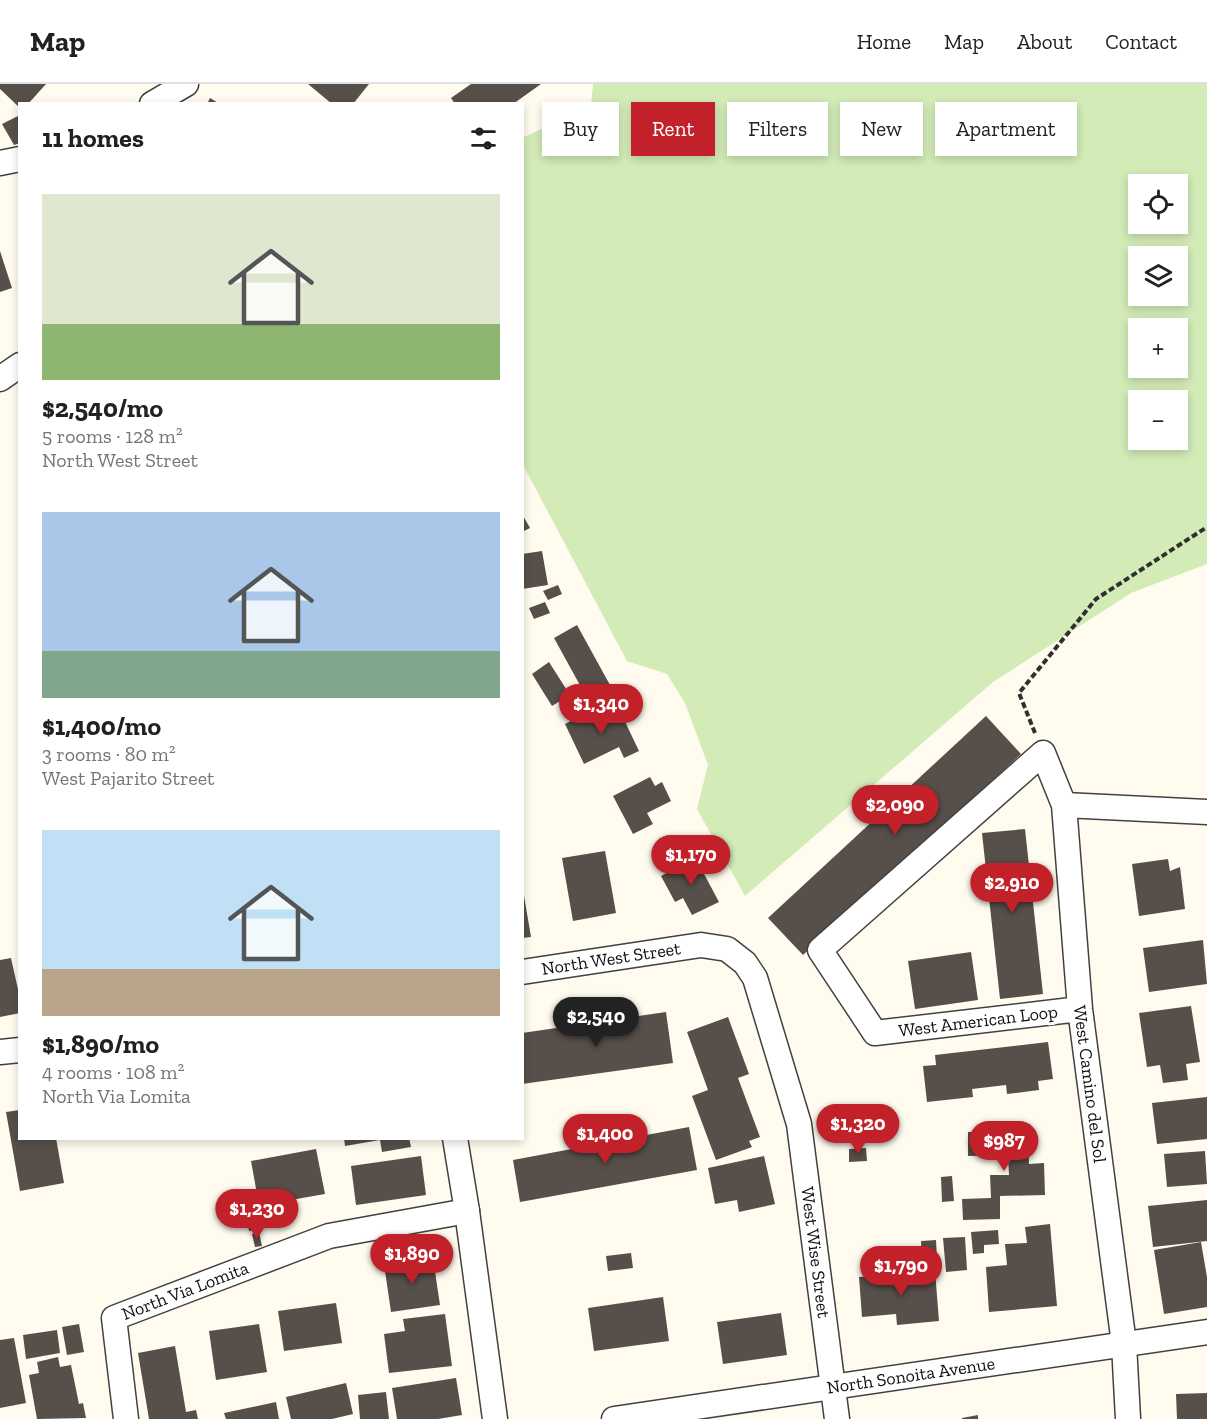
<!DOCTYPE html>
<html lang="en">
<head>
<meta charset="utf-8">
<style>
  :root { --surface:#fff; --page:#f2f2f2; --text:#202124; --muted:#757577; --line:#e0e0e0; --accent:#c22129 }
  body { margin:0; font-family:"Zilla Slab",serif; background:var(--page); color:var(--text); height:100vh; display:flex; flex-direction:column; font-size:22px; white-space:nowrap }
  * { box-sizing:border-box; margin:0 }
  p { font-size:20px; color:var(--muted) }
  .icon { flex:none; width:33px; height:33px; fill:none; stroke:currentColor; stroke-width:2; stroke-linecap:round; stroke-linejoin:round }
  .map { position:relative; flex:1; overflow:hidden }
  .details { position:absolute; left:18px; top:18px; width:506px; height:1038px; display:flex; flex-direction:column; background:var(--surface); border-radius:0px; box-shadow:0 3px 9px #0003 }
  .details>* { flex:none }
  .top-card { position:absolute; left:542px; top:18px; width:570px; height:54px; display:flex; gap:12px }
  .controls { position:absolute; left:1128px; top:90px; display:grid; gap:12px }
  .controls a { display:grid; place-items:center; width:60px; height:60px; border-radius:0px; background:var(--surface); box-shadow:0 3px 9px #0003; font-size:30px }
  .price { position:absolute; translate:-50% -51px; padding:0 14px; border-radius:21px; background:var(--accent); color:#fff; font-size:20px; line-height:39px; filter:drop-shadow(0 2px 3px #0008) }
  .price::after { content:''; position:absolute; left:50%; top:36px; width:18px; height:14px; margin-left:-9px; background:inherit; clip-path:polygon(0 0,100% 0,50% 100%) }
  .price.active { background:#222; color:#fff }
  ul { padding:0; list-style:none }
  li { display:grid; align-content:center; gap:12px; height:318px; padding:0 24px }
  li span { display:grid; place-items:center; height:186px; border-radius:0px; color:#555 }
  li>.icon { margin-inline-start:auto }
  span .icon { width:108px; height:108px; fill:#fffc; stroke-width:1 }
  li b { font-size:26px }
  h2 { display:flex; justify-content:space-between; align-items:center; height:72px; padding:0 24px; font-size:26px }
  .pill { padding:0 21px; border-radius:0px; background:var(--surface); box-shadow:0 3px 9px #0003; font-size:21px; line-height:54px }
  .pill.active { background:var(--accent); color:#fff }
  header { display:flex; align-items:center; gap:36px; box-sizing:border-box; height:84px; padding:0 30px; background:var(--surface); border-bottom:2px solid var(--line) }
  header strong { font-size:28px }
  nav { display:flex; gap:33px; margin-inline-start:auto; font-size:21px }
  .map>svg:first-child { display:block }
</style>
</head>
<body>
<header>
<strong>Map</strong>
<nav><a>Home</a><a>Map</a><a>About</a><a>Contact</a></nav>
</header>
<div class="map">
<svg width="1207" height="1335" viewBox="0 0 1207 1335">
  <rect width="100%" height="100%" fill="#fffcef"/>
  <!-- green -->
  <path fill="#d2ebb7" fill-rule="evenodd" d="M 593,0 L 1207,0 L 1207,480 L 1131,509 L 993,598 L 745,812 L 697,725 L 708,681 L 685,619 L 667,590 L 627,577 L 522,379 L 522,54 L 591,22 ZM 1138,100 L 1178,100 L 1178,140 L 1138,140 ZM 1138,172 L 1178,172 L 1178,212 L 1138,212 ZM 1138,244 L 1178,244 L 1178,284 L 1138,284 ZM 1138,316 L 1178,316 L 1178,356 L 1138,356 Z"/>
  <!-- building -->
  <path fill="#574f4a" d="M 0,0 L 46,0 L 28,20 L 20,20 L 20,24 L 0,5 Z
    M 308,0 L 369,0 L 353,20 L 332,20 Z
    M 471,0 L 541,0 L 513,20 L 455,20 L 451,14 Z
    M 210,14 L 220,20 L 207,20 Z
    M 20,31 L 20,59 L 14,61 L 2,40 Z
    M 0,167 L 12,204 L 0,208 Z
    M 522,430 L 530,444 L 522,448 Z
    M 542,467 L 548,501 L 522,505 L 522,470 Z
    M 558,501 L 562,510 L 548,516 L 543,507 Z
    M 545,518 L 550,529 L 534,535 L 529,524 Z
    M 577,541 L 610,601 L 587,614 L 554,554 Z
    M 549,578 L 570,611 L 552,622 L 532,590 Z
    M 618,623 L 639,667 L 624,674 L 619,663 L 584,680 L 565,640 L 592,626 L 596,633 Z
    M 986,632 L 1021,670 L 803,871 L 768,834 Z
    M 650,693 L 655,702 L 662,698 L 671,717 L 647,729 L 653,740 L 633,750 L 613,712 Z
    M 1025,745 L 1043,910 L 1000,915 L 982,749 Z
    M 605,767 L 616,829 L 573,837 L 562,774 Z
    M 695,773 L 719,818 L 692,831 L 683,814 L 675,818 L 661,792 Z
    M 1168,775 L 1170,787 L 1180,783 L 1185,825 L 1139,832 L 1132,780 Z
    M 522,800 L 531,853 L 522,854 Z
    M 1203,856 L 1207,900 L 1149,908 L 1143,864 Z
    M 971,868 L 978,916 L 915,925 L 908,877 Z
    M 11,874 L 20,914 L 20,929 L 0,933 L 0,876 Z
    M 1191,922 L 1200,978 L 1186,980 L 1188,996 L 1163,999 L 1160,981 L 1147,983 L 1139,929 Z
    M 666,928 L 673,979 L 522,1000 L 522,949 Z
    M 728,933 L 749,990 L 738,994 L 760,1053 L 749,1057 L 752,1063 L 716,1076 L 692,1012 L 708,1006 L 687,948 Z
    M 1048,958 L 1053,995 L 1038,997 L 1039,1006 L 1007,1010 L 1006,1001 L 972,1005 L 973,1013 L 927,1018 L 923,982 L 936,981 L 935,971 Z
    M 1207,1013 L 1207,1055 L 1157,1060 L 1152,1019 Z
    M 20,1026 L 20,1054 L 56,1054 L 64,1099 L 20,1107 L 6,1028 Z
    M 689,1043 L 697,1086 L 520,1118 L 513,1076 Z
    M 1028,1047 L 1029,1080 L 1044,1079 L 1045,1111 L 1000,1112 L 1000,1135 L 963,1136 L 962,1115 L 991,1114 L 990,1091 L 1009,1091 L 1008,1071 L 968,1072 L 968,1048 Z
    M 344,1054 L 409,1054 L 411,1063 L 382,1068 L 380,1056 L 345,1062 Z
    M 866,1064 L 867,1077 L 849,1078 L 849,1065 Z
    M 316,1065 L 325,1110 L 285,1117 L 290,1139 L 249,1147 L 245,1124 L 259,1121 L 251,1077 Z
    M 1205,1067 L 1207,1100 L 1167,1103 L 1164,1070 Z
    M 421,1072 L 426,1111 L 356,1121 L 351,1082 Z
    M 764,1072 L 775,1120 L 739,1128 L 737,1116 L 715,1120 L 708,1084 Z
    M 952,1092 L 954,1117 L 942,1118 L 941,1093 Z
    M 1207,1116 L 1207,1157 L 1153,1163 L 1148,1122 Z
    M 1050,1140 L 1057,1222 L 989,1228 L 986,1183 L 1007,1181 L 1005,1160 L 1027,1159 L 1025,1143 Z
    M 998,1146 L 999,1160 L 984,1161 L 984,1169 L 973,1170 L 971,1148 Z
    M 259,1148 L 262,1162 L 255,1163 L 252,1150 Z
    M 965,1153 L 967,1186 L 946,1188 L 943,1154 Z
    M 936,1156 L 937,1176 L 922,1176 L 921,1157 Z
    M 1201,1158 L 1207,1193 L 1207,1223 L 1164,1230 L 1154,1166 Z
    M 631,1169 L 633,1184 L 608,1187 L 606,1172 Z
    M 433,1174 L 440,1221 L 391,1228 L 384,1180 Z
    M 935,1187 L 939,1237 L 897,1241 L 896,1230 L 862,1233 L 859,1193 Z
    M 663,1213 L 669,1257 L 594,1267 L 588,1224 Z
    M 336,1219 L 342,1259 L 284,1267 L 278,1227 Z
    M 781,1229 L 787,1271 L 723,1280 L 717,1238 Z
    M 445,1230 L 452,1282 L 389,1289 L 384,1250 L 405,1247 L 403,1235 Z
    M 79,1240 L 84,1268 L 67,1271 L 62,1243 Z
    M 259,1240 L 267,1288 L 216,1296 L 209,1247 Z
    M 57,1246 L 60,1269 L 26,1275 L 23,1251 Z
    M 14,1254 L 26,1319 L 0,1324 L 0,1256 Z
    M 175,1262 L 186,1328 L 196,1326 L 198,1335 L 149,1335 L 138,1269 Z
    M 58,1273 L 60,1283 L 71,1281 L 79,1320 L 83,1319 L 86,1334 L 37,1335 L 29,1291 L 39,1289 L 37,1278 Z
    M 456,1294 L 462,1331 L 438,1335 L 397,1335 L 392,1304 Z
    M 346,1299 L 353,1330 L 332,1335 L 291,1335 L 286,1313 Z
    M 386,1308 L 389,1335 L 360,1335 L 358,1311 Z
    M 1207,1309 L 1207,1335 L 1177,1335 L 1176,1310 Z
    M 276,1318 L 279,1335 L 226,1335 L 224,1329 Z
    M 978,1331 L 978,1335 L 962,1335 L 962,1334 Z"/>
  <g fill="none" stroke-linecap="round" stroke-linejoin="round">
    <defs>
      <g id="minor">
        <path d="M 152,20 L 186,0"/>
        <path d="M 0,79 L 20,75"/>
        <path d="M 0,295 L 20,281"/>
        <path d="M 1064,721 L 1207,728"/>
        <path id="s1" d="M 522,888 L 701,861 L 727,865 L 745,879 L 755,894 L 799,1040 L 837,1335"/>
        <path id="s2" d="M 1080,925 L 875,949 L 820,866 L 1043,669 L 1064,721 L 1080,925 L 1124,1260 L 1128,1335"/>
        <path d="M 0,968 L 20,966"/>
        <path d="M 455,1054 L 467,1127 L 495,1335"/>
        <path id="s3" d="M 126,1335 L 114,1234 L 329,1152 L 467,1127"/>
        <path id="s4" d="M 614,1335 L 1207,1248"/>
      </g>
    </defs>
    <!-- minor casing -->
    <use href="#minor" stroke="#414141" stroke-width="27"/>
    <!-- path -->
    <path stroke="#303030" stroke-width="4" stroke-dasharray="6 3" stroke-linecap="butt" d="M 1035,649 L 1019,609 L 1096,515 L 1207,443"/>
    <!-- minor -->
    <use href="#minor" stroke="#fff" stroke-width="24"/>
  </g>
  <g text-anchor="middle" stroke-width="6" stroke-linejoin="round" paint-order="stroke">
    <!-- street labels -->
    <g font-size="18" fill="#0e0e0e" stroke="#fff">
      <text dy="6" stroke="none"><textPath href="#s1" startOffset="90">North West Street</textPath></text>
      <text transform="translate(978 937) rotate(-7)" y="6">West American Loop</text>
      <text dy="6" stroke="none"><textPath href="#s2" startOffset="940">West Camino del Sol</textPath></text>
      <text dy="6" stroke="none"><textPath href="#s1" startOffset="530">West Wise Street</textPath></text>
      <text dy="6" stroke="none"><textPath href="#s3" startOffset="178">North Via Lomita</textPath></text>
      <text dy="6" stroke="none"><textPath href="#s4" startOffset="300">North Sonoita Avenue</textPath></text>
    </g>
  </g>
</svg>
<div class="controls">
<a><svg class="icon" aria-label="locate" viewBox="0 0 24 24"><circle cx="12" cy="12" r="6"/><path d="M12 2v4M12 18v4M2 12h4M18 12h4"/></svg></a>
<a><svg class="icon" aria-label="layers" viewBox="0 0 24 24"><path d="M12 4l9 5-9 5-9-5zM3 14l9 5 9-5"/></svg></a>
<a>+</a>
<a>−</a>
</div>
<b class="price" style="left:601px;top:651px">$1,340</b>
<b class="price" style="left:895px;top:752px">$2,090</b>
<b class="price" style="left:691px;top:802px">$1,170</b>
<b class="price" style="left:1012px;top:830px">$2,910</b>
<b class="price active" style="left:596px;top:964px">$2,540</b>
<b class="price" style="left:858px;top:1071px">$1,320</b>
<b class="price" style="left:605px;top:1081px">$1,400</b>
<b class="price" style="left:1004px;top:1088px">$987</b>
<b class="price" style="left:257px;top:1156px">$1,230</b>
<b class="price" style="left:412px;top:1201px">$1,890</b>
<b class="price" style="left:901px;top:1213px">$1,790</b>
<div class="top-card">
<a class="pill">Buy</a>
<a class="pill active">Rent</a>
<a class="pill">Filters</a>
<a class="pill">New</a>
<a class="pill">Apartment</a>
</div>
<section class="details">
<h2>11 homes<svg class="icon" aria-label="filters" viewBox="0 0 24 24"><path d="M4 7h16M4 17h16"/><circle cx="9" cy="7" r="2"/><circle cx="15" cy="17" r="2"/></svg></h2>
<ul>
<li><span style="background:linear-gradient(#dfe7d0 70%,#8fb573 0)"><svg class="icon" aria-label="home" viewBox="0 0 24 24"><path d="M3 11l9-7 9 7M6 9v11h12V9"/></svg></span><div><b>$2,540/mo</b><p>5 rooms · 128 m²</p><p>North West Street</p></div></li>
<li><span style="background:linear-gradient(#a9c7e8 75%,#7fa58c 0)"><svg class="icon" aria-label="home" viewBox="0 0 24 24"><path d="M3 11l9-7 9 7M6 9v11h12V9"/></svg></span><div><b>$1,400/mo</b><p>3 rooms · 80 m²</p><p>West Pajarito Street</p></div></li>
<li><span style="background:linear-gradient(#bfe0f5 75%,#b9a48a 0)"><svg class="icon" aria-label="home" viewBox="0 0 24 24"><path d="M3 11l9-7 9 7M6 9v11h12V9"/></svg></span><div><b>$1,890/mo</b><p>4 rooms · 108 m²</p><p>North Via Lomita</p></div></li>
</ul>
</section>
</div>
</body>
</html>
